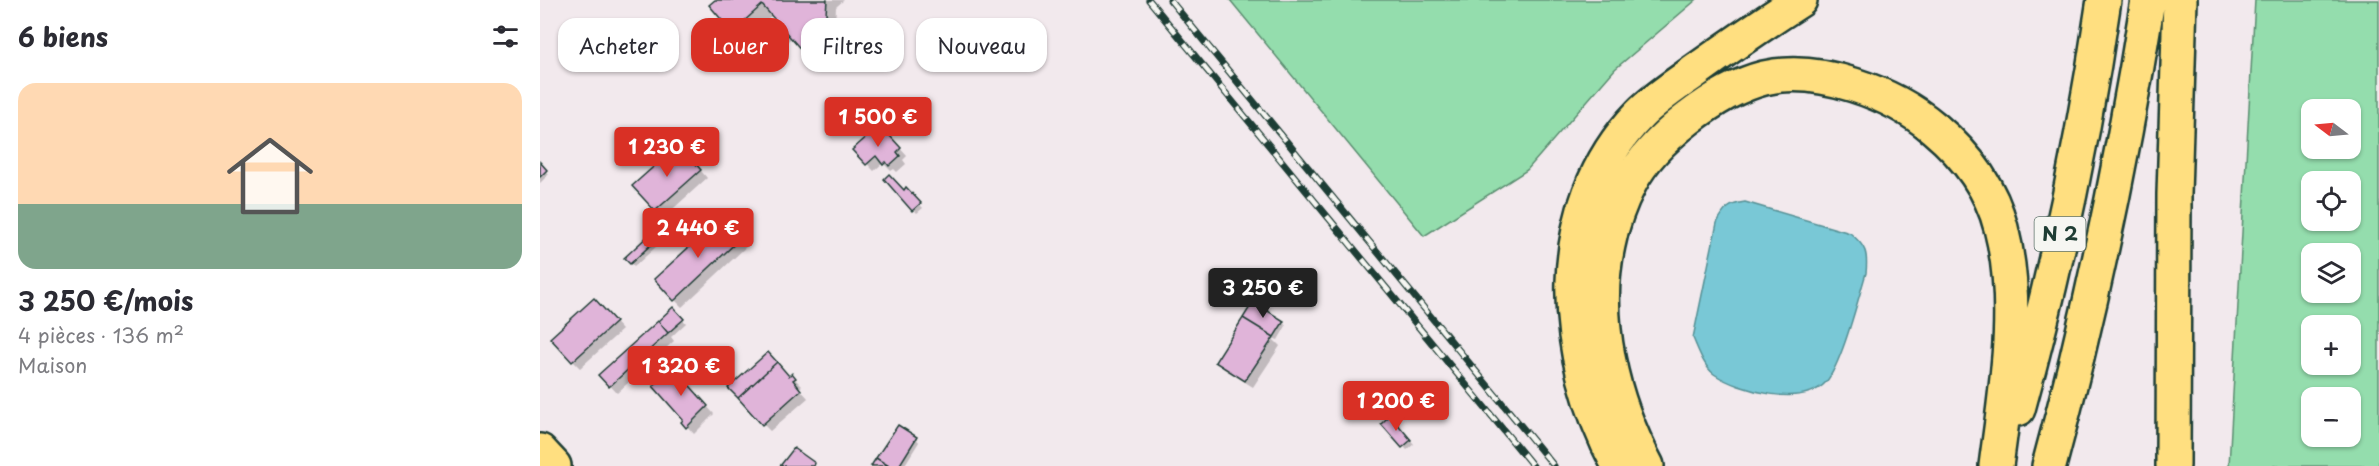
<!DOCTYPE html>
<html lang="fr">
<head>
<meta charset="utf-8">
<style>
  :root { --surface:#fff; --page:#f2f2f3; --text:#2b2b33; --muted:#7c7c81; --line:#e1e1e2; --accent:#d93025 }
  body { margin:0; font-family:"Playpen Sans",sans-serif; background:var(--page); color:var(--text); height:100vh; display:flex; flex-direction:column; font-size:22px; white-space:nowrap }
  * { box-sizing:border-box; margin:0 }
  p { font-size:20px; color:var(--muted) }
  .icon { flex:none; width:33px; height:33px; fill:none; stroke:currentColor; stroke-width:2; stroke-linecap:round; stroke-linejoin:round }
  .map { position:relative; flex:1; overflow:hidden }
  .side { display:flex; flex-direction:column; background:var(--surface); width:540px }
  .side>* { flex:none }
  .hud { position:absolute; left:18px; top:18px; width:570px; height:54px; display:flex; gap:12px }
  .needle { width:39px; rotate:286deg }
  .tools { position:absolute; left:1761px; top:99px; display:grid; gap:12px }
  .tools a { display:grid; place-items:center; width:60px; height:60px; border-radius:12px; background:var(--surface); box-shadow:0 2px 4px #0004; font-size:30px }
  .price { position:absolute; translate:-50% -51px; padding:0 14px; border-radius:6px; background:var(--accent); color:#fff; font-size:20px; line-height:39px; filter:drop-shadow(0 2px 3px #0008) }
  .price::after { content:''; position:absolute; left:50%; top:36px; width:18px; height:14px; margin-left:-9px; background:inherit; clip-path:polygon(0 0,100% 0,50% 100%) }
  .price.selected { background:#222; color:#fff }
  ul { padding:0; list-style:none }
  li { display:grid; align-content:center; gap:12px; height:318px; padding:0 18px }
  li+li { border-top:2px solid var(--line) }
  li span { display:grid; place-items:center; height:186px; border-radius:18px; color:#555 }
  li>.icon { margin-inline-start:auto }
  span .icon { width:108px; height:108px; fill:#fffc; stroke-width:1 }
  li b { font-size:26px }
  h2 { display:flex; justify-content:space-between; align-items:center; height:72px; padding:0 18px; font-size:26px }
  .tag { padding:0 21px; border-radius:18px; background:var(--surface); box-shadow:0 2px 4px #0004; font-size:21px; line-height:54px }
  .tag.selected { background:var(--accent); color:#fff }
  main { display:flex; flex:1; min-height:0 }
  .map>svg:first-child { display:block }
</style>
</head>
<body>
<main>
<section class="side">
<h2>6 biens<svg class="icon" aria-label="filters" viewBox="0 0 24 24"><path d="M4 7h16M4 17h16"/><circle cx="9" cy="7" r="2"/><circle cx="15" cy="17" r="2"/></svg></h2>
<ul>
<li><span style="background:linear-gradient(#ffd9b3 65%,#7fa58c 0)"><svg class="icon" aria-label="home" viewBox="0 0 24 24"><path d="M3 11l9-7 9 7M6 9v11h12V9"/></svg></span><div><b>3 250 €/mois</b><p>4 pièces · 136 m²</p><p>Maison</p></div></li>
</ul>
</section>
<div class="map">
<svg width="1839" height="466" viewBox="0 0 1839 466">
  <rect width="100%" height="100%" fill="#f2e9ed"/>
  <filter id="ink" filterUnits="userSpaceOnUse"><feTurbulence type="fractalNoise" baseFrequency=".0167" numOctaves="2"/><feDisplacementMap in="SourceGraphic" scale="12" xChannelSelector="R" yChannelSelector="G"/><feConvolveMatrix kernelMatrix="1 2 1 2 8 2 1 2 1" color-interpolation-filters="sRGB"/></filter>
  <g filter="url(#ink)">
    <!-- green -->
    <path fill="#94ddad" stroke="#5a8d70" stroke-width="1.5" fill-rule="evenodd" d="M 690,0 L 1156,0 L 1075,69 L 987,170 L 884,236 Z
      M 1715,0 L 1839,0 L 1839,466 L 1689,466 ZM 1772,110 L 1810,110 L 1810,148 L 1772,148 ZM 1772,182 L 1810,182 L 1810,220 L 1772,220 ZM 1772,254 L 1810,254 L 1810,292 L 1772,292 ZM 1772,326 L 1810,326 L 1810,364 L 1772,364 ZM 1772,398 L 1810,398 L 1810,436 L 1772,436 Z"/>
    <!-- water -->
    <path fill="#79c8d6" stroke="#559095" stroke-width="1.5" d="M 1205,202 L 1310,233 C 1326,246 1328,253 1326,273 C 1318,299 1302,363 1286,382 C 1263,408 1199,391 1174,374 C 1164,367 1158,349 1153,338 L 1177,223 C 1184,209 1189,204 1205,202 Z"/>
    <!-- shadow -->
    <path fill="#0003" d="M 177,0 L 304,0 L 296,7 L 295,26 L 304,36 L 275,62 L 252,37 L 247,42 L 233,26 L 240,28 L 242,26 L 232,15 L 204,41 L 171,6 Z
      M 347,134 L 367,156 L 363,160 L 366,164 L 357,172 L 354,169 L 351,171 L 343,163 L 334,171 L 314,150 Z
      M 146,153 L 167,178 L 124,217 L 116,210 Z
      M 0,164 L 9,174 L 0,183 Z
      M 346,179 L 364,192 L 366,190 L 383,208 L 377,213 Z
      M 190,225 L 208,245 L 142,307 L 135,300 Z
      M 110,236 L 118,245 L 94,267 L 86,258 Z
      M 61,307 L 82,330 L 40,368 L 33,361 Z
      M 133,309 L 146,323 L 131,337 L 134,341 L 77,393 L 60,375 Z
      M 743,322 L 746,326 L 738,340 L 732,338 L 740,346 L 713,387 L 684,369 L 677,362 Z
      M 251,375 L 262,386 L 259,388 L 268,398 L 230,431 L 223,424 Z
      M 141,377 L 174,414 L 154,434 L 143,422 L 145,420 Z
      M 850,417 L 874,444 L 867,450 L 843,424 Z
      M 376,438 L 379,442 L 364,466 L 333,466 Z"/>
    <!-- building -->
    <path fill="#e0b4d9" stroke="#1f3d34" stroke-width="1.5" d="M 175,0 L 287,0 L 286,14 L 296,25 L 264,53 L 222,5 L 192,32 L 169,5 Z
      M 236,21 L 248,35 L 243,39 L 231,26 Z
      M 340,125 L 361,148 L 357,152 L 360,156 L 349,166 L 346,162 L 343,165 L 336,156 L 326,165 L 312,150 Z
      M 139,144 L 161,170 L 115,211 L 92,186 Z
      M 0,162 L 7,170 L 0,177 Z
      M 349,174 L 364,190 L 366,187 L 381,203 L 372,211 L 344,179 Z
      M 183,216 L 202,237 L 134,301 L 114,279 Z
      M 110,234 L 116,240 L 90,264 L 84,258 Z
      M 54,298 L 76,322 L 32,362 L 10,338 Z
      M 713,302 L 744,321 L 734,337 L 703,318 Z
      M 133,307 L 144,319 L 128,333 L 118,321 Z
      M 703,318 L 734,337 L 705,381 L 675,362 Z
      M 118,321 L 128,333 L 69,387 L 58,375 Z
      M 228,352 L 237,362 L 198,398 L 188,388 Z
      M 237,362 L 249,376 L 252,373 L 256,378 L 253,380 L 261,390 L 222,425 L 198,398 Z
      M 134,368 L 168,406 L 146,428 L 141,422 L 143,420 L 113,386 Z
      M 850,415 L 871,440 L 862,448 L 841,424 Z
      M 358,425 L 377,437 L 359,466 L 349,466 L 336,458 Z
      M 254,448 L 275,463 L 274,466 L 240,466 Z
      M 336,458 L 349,466 L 331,466 Z"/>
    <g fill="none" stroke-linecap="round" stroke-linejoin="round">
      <defs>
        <path id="major" d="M 0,451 L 14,466"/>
        <path id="highway" d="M 1478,409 C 1515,275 1544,137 1564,0
          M 1079,466 C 1020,357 1008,208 1100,114 C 1116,98 1136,85 1154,72 C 1189,47 1224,23 1260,0
          M 1107,466 C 1072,400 1052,320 1068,245 C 1072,224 1080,202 1090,183 C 1112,140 1177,90 1224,78 C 1278,65 1353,93 1394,128 C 1425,154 1451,188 1461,228 C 1481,305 1466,389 1456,466
          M 1509,466 C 1551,312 1583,157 1608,0
          M 1633,466 L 1634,194 L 1640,0"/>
      </defs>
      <!-- major casing -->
      <use href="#major" stroke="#1f3d34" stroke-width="38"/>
      <!-- highway casing -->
      <use href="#highway" stroke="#1f3d34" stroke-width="38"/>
      <!-- major -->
      <use href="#major" stroke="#ffdf80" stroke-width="33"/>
      <!-- highway -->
      <use href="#highway" stroke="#ffdf80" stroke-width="33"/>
      <defs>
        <path id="rail" d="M 609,0 L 993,466
          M 630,0 L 1014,466"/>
      </defs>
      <!-- rail casing -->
      <use href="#rail" stroke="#1f3d34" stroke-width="7"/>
      <!-- rail -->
      <use href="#rail" stroke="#f6f6f2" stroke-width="4.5" stroke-dasharray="14" stroke-linecap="butt"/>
    </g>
  </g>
  <g text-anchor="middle" stroke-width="5" stroke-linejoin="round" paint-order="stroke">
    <!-- shield labels -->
    <rect fill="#f6f6f2" stroke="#60746d" stroke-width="1.5" x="1494.5" y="217" width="51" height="34" rx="4.5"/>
    <g font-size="20" font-weight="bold" fill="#1f3d34">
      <text x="1520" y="241">N 2</text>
    </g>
  </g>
</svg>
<div class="tools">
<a><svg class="needle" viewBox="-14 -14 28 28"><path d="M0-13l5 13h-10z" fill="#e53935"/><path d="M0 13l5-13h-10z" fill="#7c7c81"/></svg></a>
<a><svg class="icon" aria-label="locate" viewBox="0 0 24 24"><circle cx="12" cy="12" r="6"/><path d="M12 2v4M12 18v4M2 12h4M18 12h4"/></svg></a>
<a><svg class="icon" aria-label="layers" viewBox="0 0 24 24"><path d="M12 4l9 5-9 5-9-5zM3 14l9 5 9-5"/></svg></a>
<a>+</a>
<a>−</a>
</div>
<b class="price" style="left:338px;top:148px">1 500 €</b>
<b class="price" style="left:127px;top:178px">1 230 €</b>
<b class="price" style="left:158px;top:259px">2 440 €</b>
<b class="price selected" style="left:723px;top:319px">3 250 €</b>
<b class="price" style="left:141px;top:397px">1 320 €</b>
<b class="price" style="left:856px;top:432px">1 200 €</b>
<div class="hud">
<a class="tag">Acheter</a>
<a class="tag selected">Louer</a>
<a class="tag">Filtres</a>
<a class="tag">Nouveau</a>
</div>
</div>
</main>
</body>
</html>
